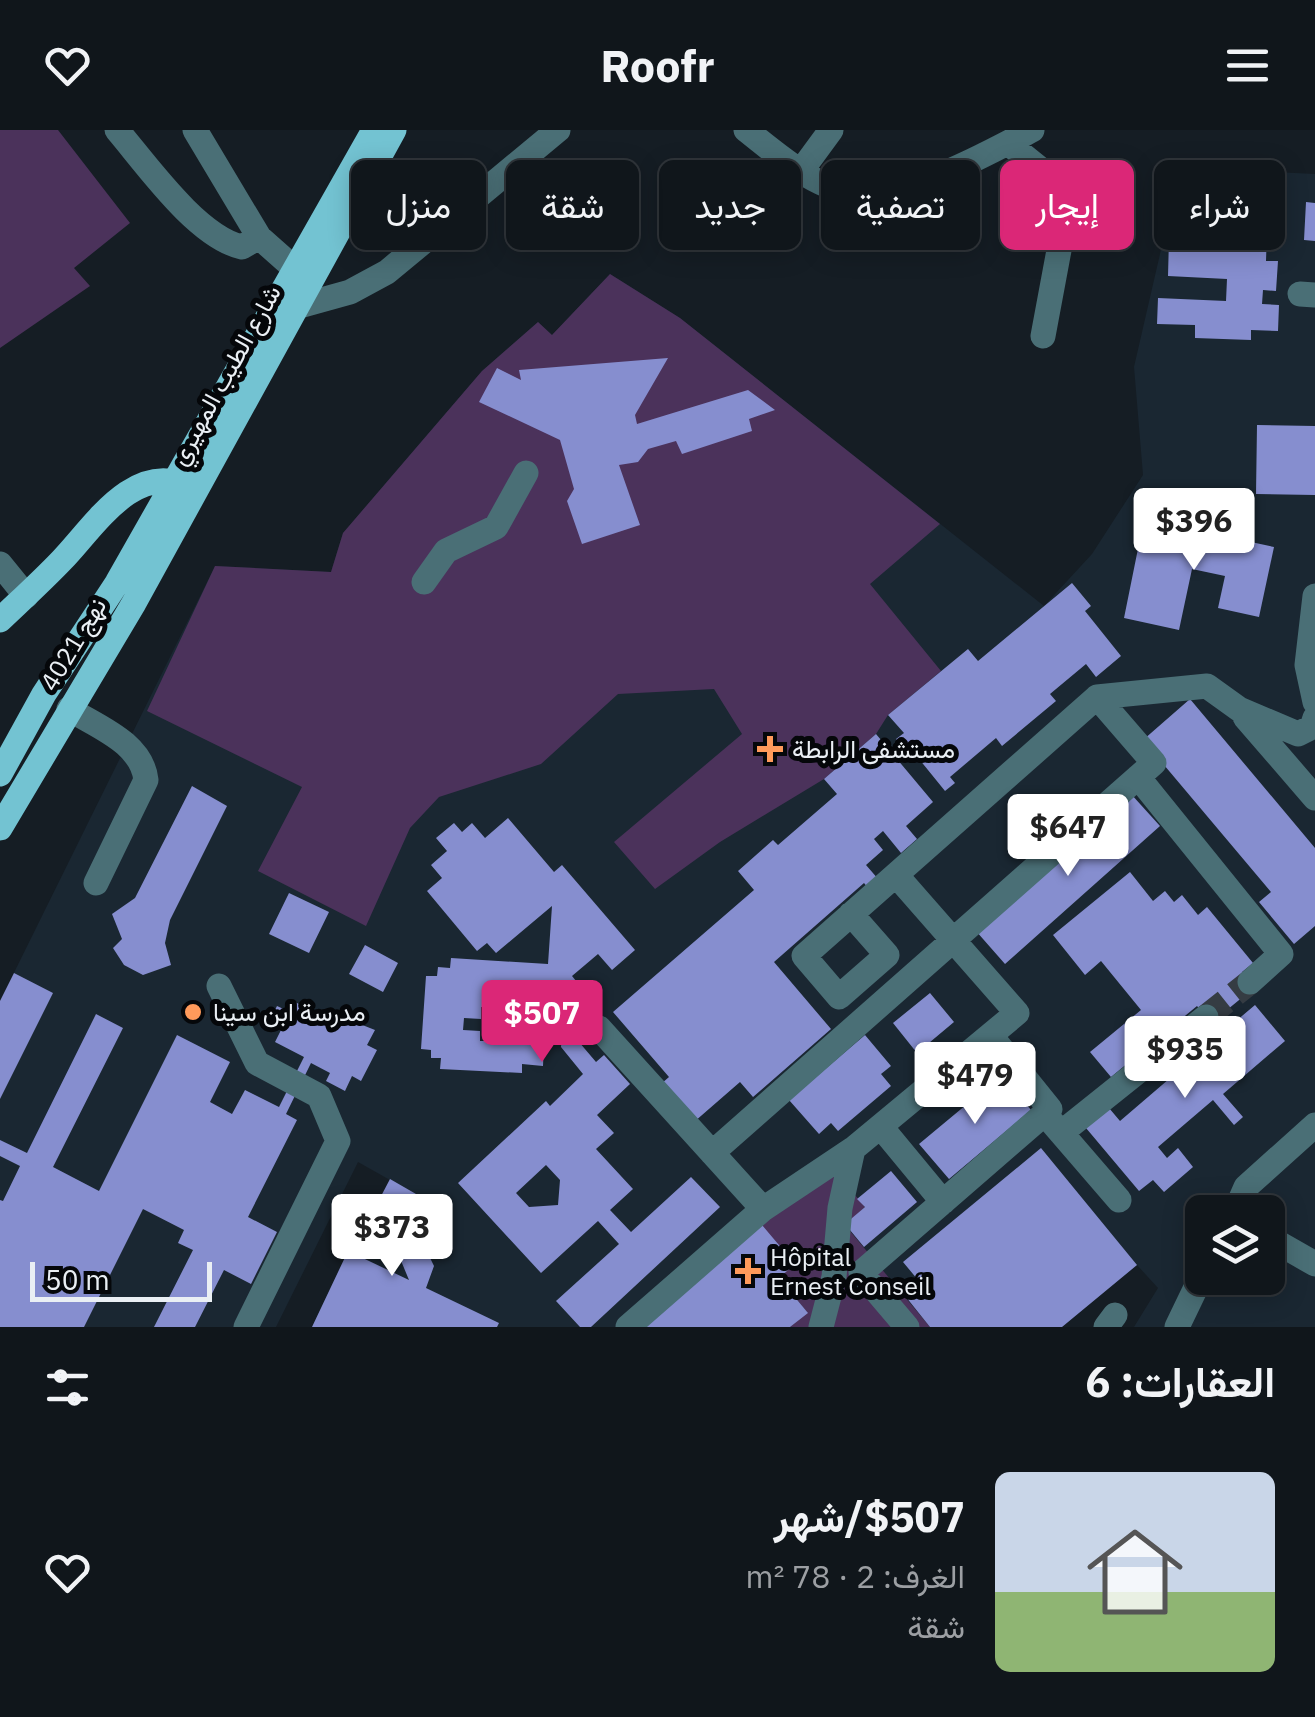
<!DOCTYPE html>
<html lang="ar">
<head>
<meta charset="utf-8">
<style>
  :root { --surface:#10161b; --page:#1e2328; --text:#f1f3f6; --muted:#9c9fa3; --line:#30353a; --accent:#db2777 }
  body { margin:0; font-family:"IBM Plex Sans",Vazirmatn,sans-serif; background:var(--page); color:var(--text); direction:rtl; height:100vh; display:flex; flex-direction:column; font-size:38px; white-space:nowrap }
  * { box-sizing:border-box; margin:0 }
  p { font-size:32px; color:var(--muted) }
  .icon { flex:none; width:55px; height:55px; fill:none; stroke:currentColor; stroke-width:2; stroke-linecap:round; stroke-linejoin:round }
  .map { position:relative; height:1197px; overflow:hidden; direction:ltr }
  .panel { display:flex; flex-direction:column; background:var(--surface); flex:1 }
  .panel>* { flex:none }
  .banner { position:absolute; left:30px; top:30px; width:1255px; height:90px; direction:rtl; display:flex; gap:20px }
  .controls { position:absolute; left:1185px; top:1065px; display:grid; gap:20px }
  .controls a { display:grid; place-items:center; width:100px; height:100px; border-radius:15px; background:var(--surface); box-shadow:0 5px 25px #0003,0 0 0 2px var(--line); font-size:50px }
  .scale { position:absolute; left:30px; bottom:25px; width:182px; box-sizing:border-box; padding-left:10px; border:5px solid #eaeff4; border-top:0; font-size:28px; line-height:35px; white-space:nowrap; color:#eaeff4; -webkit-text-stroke:8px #05070a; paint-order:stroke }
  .price { position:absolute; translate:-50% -85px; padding:0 22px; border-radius:10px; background:#fff; color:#222; font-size:32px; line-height:65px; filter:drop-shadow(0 2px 5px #0008) }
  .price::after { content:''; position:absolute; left:50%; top:60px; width:30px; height:22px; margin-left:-15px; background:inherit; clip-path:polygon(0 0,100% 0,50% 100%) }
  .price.current { background:var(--accent); color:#fff }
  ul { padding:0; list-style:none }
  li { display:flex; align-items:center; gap:30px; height:250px; padding:0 40px }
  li+li { border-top:2px solid var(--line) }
  li span { display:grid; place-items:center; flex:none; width:280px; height:200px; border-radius:15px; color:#555 }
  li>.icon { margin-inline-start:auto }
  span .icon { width:120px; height:120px; fill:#fffc; stroke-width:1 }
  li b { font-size:42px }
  h2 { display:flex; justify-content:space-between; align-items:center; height:120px; padding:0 40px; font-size:42px }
  .pill { padding:0 35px; border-radius:15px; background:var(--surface); box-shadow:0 5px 25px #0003,0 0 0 2px var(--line); font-size:35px; line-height:90px }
  .pill.current { background:var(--accent); color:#fff }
  header { display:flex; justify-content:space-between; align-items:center; height:130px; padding:0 40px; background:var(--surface); font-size:45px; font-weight:700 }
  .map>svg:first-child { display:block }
</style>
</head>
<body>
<header><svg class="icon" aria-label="menu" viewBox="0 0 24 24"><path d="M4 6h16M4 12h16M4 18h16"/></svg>Roofr<svg class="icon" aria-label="heart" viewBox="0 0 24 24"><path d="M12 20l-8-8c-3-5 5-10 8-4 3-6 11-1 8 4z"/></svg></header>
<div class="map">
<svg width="1315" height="1197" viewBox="0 0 1315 1197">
  <rect width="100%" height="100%" fill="#151d24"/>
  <!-- built -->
  <path fill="#1a2732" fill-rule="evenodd" d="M 1180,37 L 1315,44 L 1315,1197 L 1134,1197 L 1158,1158 L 1137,1135 L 1062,1197 L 312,1197 L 348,1121 L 358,1112 L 390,1050 L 358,1032 L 276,1197 L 0,1197 L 0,871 L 215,436 L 331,442 L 343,403 L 482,241 L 538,192 L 552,205 L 610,144 L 680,188 L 1044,476 L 1092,424 L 1143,345 L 1134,237 ZM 1202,1082 L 1268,1082 L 1268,1148 L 1202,1148 Z"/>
  <!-- green -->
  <path fill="#4b325b" d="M 0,0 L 58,0 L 130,93 L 74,138 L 90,156 L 0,218 Z
    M 610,144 L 680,188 L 940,394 L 870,454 L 941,541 L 888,585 L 876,604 L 824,649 L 720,712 L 655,759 L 614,712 L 742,604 L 714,559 L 618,564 L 541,634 L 439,667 L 410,698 L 366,796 L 258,741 L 302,657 L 147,581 L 215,436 L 331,442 L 343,403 L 482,241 L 538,192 L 552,205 Z
    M 833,1039 L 865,1077 L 845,1095 L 930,1197 L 790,1197 L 807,1182 L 779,1148 L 762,1095 Z"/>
  <!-- building -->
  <path fill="#868ecf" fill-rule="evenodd" d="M 1231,68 L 1268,69 L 1266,131 L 1278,131 L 1276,161 L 1263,160 L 1262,174 L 1279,175 L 1278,201 L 1251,200 L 1251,210 L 1195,208 L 1195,195 L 1157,194 L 1158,168 L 1226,171 L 1227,149 L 1168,146 L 1169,108 L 1229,111 Z
    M 1306,72 L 1315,73 L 1315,111 L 1304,110 Z
    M 668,228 L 635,285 L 637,294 L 748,260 L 775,280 L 749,289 L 752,301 L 682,324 L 676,311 L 648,319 L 638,332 L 619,335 L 640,395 L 582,414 L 567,371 L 574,359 L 560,310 L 479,272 L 497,238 L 521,250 L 519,240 Z
    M 1257,295 L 1315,296 L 1315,365 L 1256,364 Z
    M 1144,389 L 1274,417 L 1259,487 L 1218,478 L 1225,446 L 1192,439 L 1179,500 L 1124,488 Z
    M 1072,453 L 1091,476 L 1085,481 L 1121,526 L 1096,547 L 1086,534 L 1050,564 L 1056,571 L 1002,616 L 996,608 L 950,647 L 955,653 L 945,661 L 915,624 L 910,628 L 896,609 L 904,603 L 888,585 L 968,519 L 978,531 Z
    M 1190,569 L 1315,718 L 1315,796 L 1294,814 L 1259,772 L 1271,762 L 1143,610 Z
    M 876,604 L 933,672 L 906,696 L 917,709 L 901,723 L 883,701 L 874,709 L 883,720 L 866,735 L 879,750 L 869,759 L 864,753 L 774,832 L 831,899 L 753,967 L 740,952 L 694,992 L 661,954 L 669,947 L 613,882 L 754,760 L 738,741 L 773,710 L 778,715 L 837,664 L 824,649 Z
    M 192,656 L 227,676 L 170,790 L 165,813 L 171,835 L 143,845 L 124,835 L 113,818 L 122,809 L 112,784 L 135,768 Z
    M 1131,664 L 1160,696 L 1005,834 L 976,801 Z
    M 508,688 L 554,742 L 562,735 L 635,820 L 612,840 L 598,824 L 572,846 L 585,862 L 579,912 L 596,932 L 604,925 L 630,954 L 597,985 L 614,1003 L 596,1019 L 633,1059 L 610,1080 L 631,1102 L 691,1047 L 720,1077 L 591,1197 L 580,1197 L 556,1171 L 619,1114 L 598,1091 L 541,1143 L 458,1053 L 546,971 L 550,976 L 583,944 L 561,917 L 565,871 L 546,870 L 543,936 L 522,934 L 522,943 L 440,939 L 441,928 L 431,928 L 431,920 L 421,919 L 426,846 L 437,846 L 438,837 L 450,838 L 451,828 L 548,834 L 552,776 L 496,823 L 487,813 L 477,821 L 427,761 L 442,748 L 431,735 L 447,721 L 436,708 L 454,693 L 462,702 L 472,693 L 485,708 ZM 481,877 L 492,878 L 491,890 L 505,890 L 505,902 L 491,902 L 491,911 L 480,911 L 480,901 L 463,900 L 464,888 L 481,889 ZM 546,1035 L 560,1050 L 558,1075 L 529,1077 L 516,1063 Z
    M 1130,742 L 1153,771 L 1165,761 L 1174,772 L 1182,765 L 1198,785 L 1207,777 L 1253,833 L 1242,842 L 1255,857 L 1211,893 L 1197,876 L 1111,947 L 1090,922 L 1141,880 L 1101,831 L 1085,845 L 1053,805 Z
    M 289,763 L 329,782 L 309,823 L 269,804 Z
    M 365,815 L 398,833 L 383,862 L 349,844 Z
    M 14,843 L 53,863 L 0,969 L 0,871 Z
    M 930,863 L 954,892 L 917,923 L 893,893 Z
    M 295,872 L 329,889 L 332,883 L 375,900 L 367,915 L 377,920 L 361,951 L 352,946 L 345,961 L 326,951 L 330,943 L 311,933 L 286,984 L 297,990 L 248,1087 L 277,1102 L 251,1154 L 224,1140 L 195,1197 L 154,1197 L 193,1120 L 178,1113 L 184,1100 L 143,1079 L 84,1197 L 0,1197 L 0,1070 L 3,1071 L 20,1036 L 0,1026 L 0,1010 L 27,1023 L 96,884 L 123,898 L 53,1037 L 99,1061 L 177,905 L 230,932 L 210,972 L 232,984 L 245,960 L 279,977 L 304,927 L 275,912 L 282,898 L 269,892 L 277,876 L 290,882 Z
    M 1255,875 L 1285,911 L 1223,964 L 1243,987 L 1234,995 L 1213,970 L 1158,1017 L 1167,1028 L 1178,1018 L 1193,1037 L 1164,1062 L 1153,1050 L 1139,1061 L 1086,998 L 1109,978 L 1120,991 L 1176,943 L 1169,935 L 1197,911 L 1204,918 Z
    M 865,905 L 891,936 L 881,944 L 891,956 L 838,1001 L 831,993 L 819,1004 L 789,970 Z
    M 1002,945 L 1031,980 L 949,1049 L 919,1014 Z
    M 1041,1018 L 1137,1135 L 1062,1197 L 930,1197 L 902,1162 L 918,1150 L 903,1132 Z
    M 891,1041 L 917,1072 L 864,1117 L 845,1094 L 865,1077 L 857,1069 Z
    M 390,1049 L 416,1064 L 407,1081 L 434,1136 L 426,1158 L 499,1193 L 497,1197 L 312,1197 L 348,1121 L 409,1150 L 392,1109 L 384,1126 L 357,1112 Z
    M 762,1095 L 795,1134 L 779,1148 L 808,1183 L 790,1197 L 644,1197 Z"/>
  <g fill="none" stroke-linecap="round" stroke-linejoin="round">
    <!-- minor-tunnel -->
    <path stroke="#353c43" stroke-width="25" stroke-dasharray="25 12" stroke-linecap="butt" d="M 1206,887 L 1250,852"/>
    <!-- minor -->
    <path stroke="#4a6f76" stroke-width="25" d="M 117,0 C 146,34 197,107 242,117 L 259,107
      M 195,0 L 259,107 L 295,139
      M 746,0 C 778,25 817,61 859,63 C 911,66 987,24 1032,0
      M 1008,13 L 1060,55 L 1065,88 L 1043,206
      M 801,41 L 831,0
      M 1300,164 L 1315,165
      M 296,177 L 350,162 L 387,142 L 558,0
      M 0,434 L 26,466
      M 424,452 L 446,421 L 496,397 L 526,343
      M 1315,466 L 1307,535 L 1315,572
      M 1097,567 L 1207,556 L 1239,579 L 1298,604 L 1312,597 L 1315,588
      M 69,579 C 98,597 142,613 146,650 L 96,753
      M 1245,587 L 1315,668
      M 1138,647 L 1281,824 L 1250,852
      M 219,856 L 257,933 L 319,966 L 338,1011 L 246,1197
      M 599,898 L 763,1079
      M 1050,990 L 1119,1070
      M 881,997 L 943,1072
      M 1061,1003 L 1206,887
      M 712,1023 L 1154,633 L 1097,567 L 804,826 L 839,867 L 887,825 L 851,784
      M 1235,1082 L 1246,1057 L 1315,995
      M 1268,1107 L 1315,1134
      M 628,1197 L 763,1079 L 853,1019
      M 821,1197 L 834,1147 L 840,1078 L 853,1019 L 1017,883 L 896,745
      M 907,1197 L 861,1143 L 1050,979 L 991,906
      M 1106,1197 L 1115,1185
      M 1177,1197 L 1202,1145"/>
    <!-- major -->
    <path stroke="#73c3d2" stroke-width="25" d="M 0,490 C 21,470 42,451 62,430 C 93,398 133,332 186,356
      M 0,644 L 44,564 L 117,453 L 374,0
      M 0,698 L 134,473 L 394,0"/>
  </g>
  <!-- markers -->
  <g fill="#ff9a5b" stroke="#05070a" stroke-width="4">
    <path d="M765 604h10v10h10v10h-10v10h-10v-10h-10v-10h10z"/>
    <circle cx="193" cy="882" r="10"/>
    <path d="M743 1126h10v10h10v10h-10v10h-10v-10h-10v-10h10z"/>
  </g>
  <g text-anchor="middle" stroke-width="10" stroke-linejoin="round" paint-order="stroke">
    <!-- street labels -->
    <g font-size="25" fill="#eaeff4" stroke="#05070a">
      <text transform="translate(225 245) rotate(-61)" y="9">شارع الطيب المهيري</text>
      <text transform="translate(73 514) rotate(-59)" y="9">نهج 4021</text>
    </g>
    <!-- poi labels -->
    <g font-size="25" fill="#eaeff4" stroke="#05070a" text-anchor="start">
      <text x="792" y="628">مستشفى الرابطة</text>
      <text x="213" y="891">مدرسة ابن سينا</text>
      <text x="770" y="1136">Hôpital<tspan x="770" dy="29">Ernest Conseil</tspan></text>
    </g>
  </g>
</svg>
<div class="controls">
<a><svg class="icon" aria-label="layers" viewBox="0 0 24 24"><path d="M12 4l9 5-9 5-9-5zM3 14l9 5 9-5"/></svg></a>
</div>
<div class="scale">50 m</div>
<b class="price" style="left:1194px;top:443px">$396</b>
<b class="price" style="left:1068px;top:749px">$647</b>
<b class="price current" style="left:542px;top:935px">$507</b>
<b class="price" style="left:1185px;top:971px">$935</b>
<b class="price" style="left:975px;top:997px">$479</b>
<b class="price" style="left:392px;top:1149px">$373</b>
<div class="banner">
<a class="pill">شراء</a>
<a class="pill current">إيجار</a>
<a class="pill">تصفية</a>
<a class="pill">جديد</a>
<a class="pill">شقة</a>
<a class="pill">منزل</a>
</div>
</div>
<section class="panel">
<h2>العقارات: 6<svg class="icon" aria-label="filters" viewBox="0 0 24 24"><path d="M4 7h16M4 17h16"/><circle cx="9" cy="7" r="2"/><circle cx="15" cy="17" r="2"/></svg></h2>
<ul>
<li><span style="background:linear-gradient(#c9d6e8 60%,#8fb573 0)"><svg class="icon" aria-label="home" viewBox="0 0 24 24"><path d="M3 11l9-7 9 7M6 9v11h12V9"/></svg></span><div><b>$507/شهر</b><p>الغرف: 2 · 78 m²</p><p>شقة</p></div><svg class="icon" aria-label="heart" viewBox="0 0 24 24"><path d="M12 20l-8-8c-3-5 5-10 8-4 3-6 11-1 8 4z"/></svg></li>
</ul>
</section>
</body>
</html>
